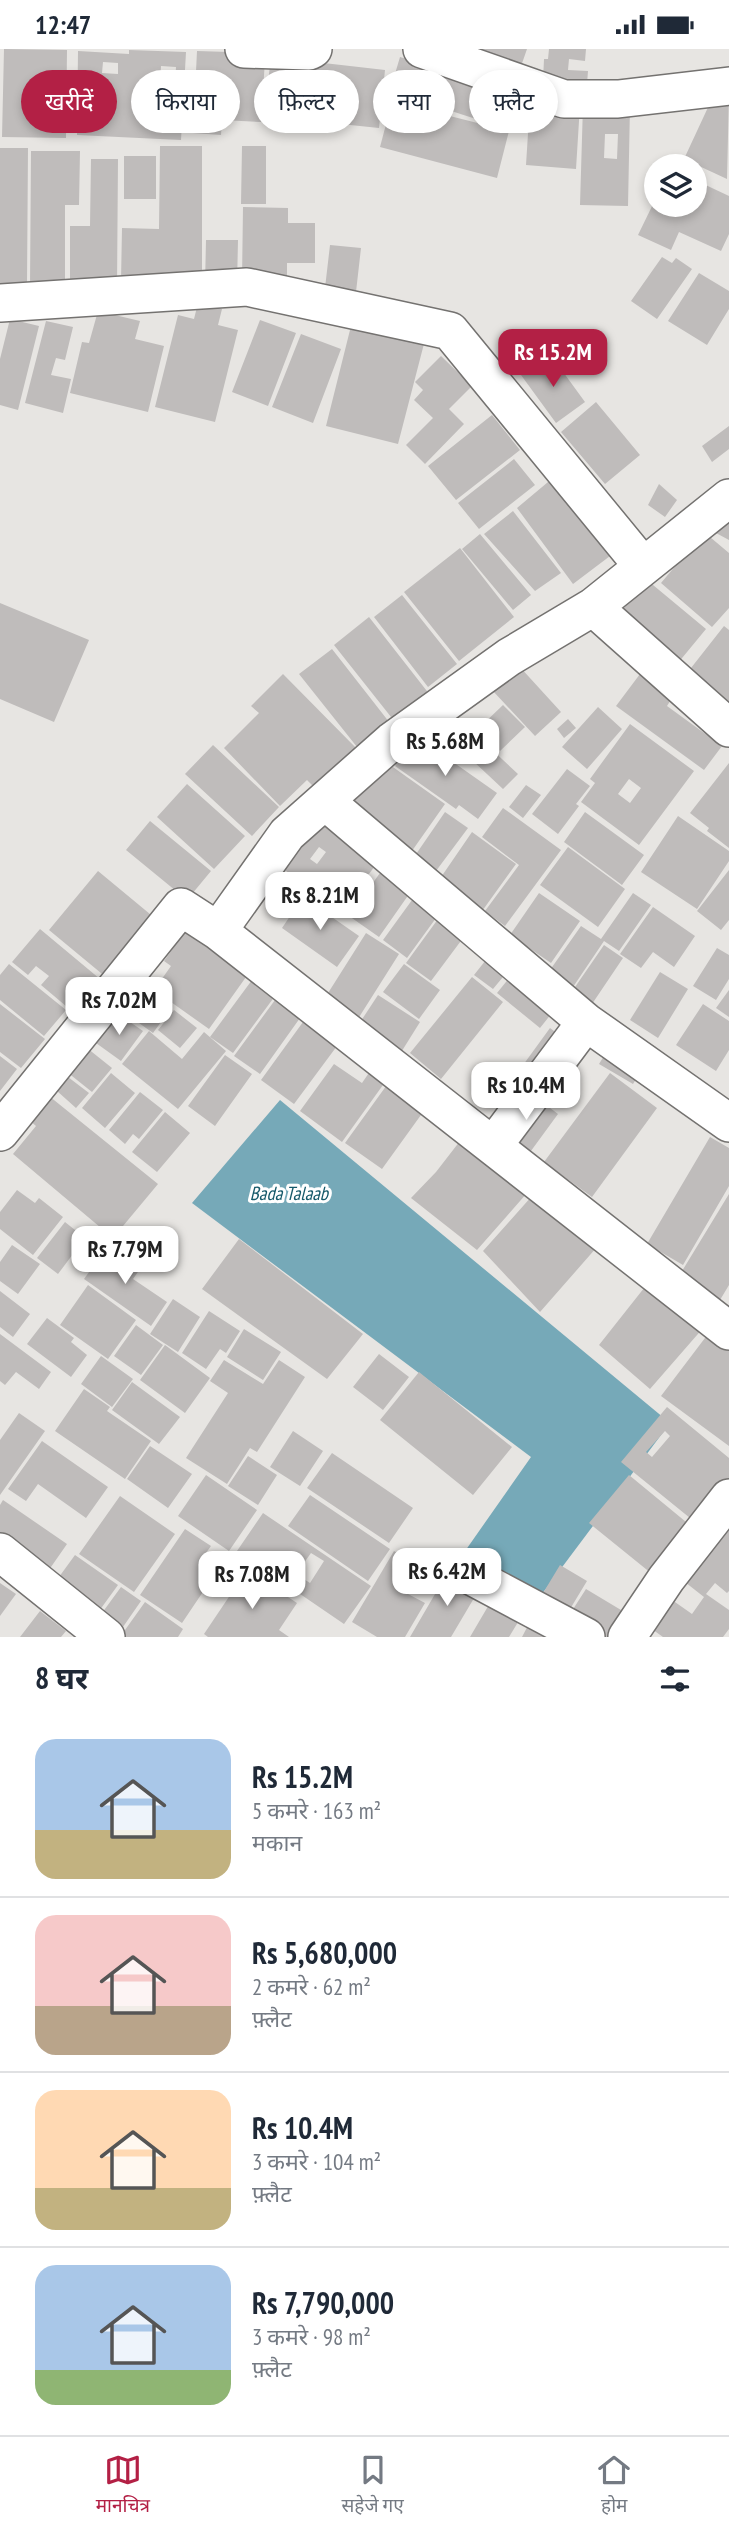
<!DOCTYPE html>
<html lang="hi">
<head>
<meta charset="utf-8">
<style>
  :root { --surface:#fff; --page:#f2f2f3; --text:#1f2937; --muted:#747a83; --line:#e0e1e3; --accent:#b32045 }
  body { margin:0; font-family:"PT Sans Narrow","Noto Sans Devanagari",sans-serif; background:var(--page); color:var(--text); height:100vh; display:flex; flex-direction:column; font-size:26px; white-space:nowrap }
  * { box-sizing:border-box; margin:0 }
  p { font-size:23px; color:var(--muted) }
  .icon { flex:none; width:38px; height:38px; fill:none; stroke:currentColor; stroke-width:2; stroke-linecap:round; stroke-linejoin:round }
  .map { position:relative; height:1588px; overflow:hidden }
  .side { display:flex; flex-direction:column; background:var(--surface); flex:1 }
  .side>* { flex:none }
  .hud { position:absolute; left:21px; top:21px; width:688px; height:63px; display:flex; gap:14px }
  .buttons { position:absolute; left:644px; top:105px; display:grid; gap:14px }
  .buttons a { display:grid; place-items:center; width:63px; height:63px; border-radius:50%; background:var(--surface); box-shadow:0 4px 10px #0003; font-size:35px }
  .price { position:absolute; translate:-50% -60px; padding:0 16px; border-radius:14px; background:#fff; color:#222; font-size:23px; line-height:46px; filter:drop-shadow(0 2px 4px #0008) }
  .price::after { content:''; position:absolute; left:50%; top:42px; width:21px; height:16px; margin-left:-10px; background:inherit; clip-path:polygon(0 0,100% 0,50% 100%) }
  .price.on { background:var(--accent); color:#fff }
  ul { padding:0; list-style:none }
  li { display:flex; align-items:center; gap:21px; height:175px; padding:0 35px }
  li+li { border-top:2px solid var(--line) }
  li span { display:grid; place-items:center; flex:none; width:196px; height:140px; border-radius:21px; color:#555 }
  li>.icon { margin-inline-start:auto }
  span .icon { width:84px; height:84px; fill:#fffc; stroke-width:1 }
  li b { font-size:30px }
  h2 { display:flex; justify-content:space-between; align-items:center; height:84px; padding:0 35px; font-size:30px }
  .tag { padding:0 24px; border-radius:32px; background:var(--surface); box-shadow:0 4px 10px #0003; font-size:24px; line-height:63px }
  .tag.on { background:var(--accent); color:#fff }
  .status { display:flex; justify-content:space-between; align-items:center; height:49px; padding:0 35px; background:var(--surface); direction:ltr }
  .status svg { height:19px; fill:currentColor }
  .tabs { display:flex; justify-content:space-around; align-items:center; height:98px; border-top:2px solid var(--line); background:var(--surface); font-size:19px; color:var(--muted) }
  .tabs a { display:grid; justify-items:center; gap:4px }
  .tabs .on { color:var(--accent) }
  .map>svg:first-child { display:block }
</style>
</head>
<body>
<div class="status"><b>12:47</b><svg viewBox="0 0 49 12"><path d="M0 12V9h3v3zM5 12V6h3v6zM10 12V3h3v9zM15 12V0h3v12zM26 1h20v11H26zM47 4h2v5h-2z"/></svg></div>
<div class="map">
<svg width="729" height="1588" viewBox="0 0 729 1588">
  <rect width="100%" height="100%" fill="#e7e5e2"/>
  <!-- water -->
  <path fill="#76a9b8" d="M 280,1051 L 670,1374 L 536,1553 L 456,1515 L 531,1408 L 192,1154 Z"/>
  <!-- building -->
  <path fill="#bfbcbb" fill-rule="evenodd" d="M 4,0 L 67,1 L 66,89 L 2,88 Z
    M 469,0 L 527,0 L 519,23 Z
    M 549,0 L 586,0 L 585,12 L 569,10 L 568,21 L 588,22 L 587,35 L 543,32 L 544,10 L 548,10 Z
    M 129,1 L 186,3 L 181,91 L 77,86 L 78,2 L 129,5 ZM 103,13 L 118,14 L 118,25 L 102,24 ZM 161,17 L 176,18 L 175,34 L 160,34 Z
    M 197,2 L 229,3 L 265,11 L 261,73 L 222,71 L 221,86 L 193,84 Z
    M 271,8 L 385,21 L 379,79 L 264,67 Z
    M 400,8 L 524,46 L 513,82 L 442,59 L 445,51 L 392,35 Z
    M 717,39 L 729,45 L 727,130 L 684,110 Z
    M 390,43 L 441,56 L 438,64 L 509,82 L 497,129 L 380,98 L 389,64 L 385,63 Z
    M 530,53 L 580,56 L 576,120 L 526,116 Z
    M 583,56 L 630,57 L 628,157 L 580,156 ZM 605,85 L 618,85 L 617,110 L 604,109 Z
    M 160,97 L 202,97 L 202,233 L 121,232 L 122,179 L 159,180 Z
    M 242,97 L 266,97 L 266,155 L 241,155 Z
    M 0,99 L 28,99 L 27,235 L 0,235 Z
    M 31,102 L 80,102 L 79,156 L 65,156 L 65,238 L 30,238 Z
    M 124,107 L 156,107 L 156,150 L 124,150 Z
    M 91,110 L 118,110 L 117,239 L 70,239 L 70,177 L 90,177 Z
    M 695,131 L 729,147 L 729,185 L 721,202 L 679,183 L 671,201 L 638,186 L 656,149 L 656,156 L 695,156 Z
    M 243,158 L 288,159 L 288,174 L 315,174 L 315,214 L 287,214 L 287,231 L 242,231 Z
    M 206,191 L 238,191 L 237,236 L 205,236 Z
    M 330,196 L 361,199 L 356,243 L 325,239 Z
    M 662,208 L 672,214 L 676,209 L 692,220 L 657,270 L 631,252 Z
    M 699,224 L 729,242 L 729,260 L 707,296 L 668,272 Z
    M 198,254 L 222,260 L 218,276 L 238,281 L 215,373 L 155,358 L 178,266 L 194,270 Z
    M 98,262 L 140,272 L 135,290 L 164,297 L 148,363 L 70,344 L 82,293 L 89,294 Z
    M 353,269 L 426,287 L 398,395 L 326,377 Z
    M 10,270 L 39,277 L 18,361 L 0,356 L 0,310 Z
    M 260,271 L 296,284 L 268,357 L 232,343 Z
    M 46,272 L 73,278 L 65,311 L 56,309 L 51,326 L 71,330 L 63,364 L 25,354 Z
    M 301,285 L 341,300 L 313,374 L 272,358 Z
    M 550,305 L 585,353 L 556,374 L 521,326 Z
    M 441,307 L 472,337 L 449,360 L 464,375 L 425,415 L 406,396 L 433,369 L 414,351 L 423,341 L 415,333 Z
    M 596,353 L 640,406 L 605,435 L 561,383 Z
    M 492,366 L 520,401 L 456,451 L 428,417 Z
    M 729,377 L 729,400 L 712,413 L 702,397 Z
    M 514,410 L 535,436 L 479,480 L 458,454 Z
    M 554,428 L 614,504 L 573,535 L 517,459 Z
    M 659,435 L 677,451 L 665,468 L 648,456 Z
    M 513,462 L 561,524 L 535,542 L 484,485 Z
    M 729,463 L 729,491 L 716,484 Z
    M 704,483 L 729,504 L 729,559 L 712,578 L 661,534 Z
    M 480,485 L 531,546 L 513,561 L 462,500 Z
    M 460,499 L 514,568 L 459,612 L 404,543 Z
    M 647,531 L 706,580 L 673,620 L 614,571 Z
    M 402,546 L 457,615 L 428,638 L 374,568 Z
    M 0,554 L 89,591 L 54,673 L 0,650 Z
    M 369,568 L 430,646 L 395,673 L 334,596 Z
    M 724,577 L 729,581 L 729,670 L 680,633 Z
    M 332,600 L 393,678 L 361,703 L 299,625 Z
    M 519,617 L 561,663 L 535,687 L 492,641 Z
    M 283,625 L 360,703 L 319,743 L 307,731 L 280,757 L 224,699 L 259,664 L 251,657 Z
    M 640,625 L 672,649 L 667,657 L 722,697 L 704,721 L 616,657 Z
    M 503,656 L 525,678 L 500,702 L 479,679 Z
    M 598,658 L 622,680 L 587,720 L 562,698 Z
    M 456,667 L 518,725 L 503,740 L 441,682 Z
    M 568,670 L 576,679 L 564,689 L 557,680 Z
    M 630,675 L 694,722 L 639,796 L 581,753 L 595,734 L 590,730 ZM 629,730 L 641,739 L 630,754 L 618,745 Z
    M 416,687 L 497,744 L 478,770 L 459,756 L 456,760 L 395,717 Z
    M 213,696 L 279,758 L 252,787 L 185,725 Z
    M 383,711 L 445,755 L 407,809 L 345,765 Z
    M 729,714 L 729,799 L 707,782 L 709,779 L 690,764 Z
    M 567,720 L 590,737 L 576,755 L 579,757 L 558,785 L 532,765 Z
    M 187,735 L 245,787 L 214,820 L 157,768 Z
    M 526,736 L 541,746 L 523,769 L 509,758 Z
    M 503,759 L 561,801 L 505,877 L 485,862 L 519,816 L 482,788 Z
    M 325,762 L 384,805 L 341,862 L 278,816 ZM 319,798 L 326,803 L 317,815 L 310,810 Z
    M 445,763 L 468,779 L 433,826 L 412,811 Z
    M 585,763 L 644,806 L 622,836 L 564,793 Z
    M 678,767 L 729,802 L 729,812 L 697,860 L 641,823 Z
    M 150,772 L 211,822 L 187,851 L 126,801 Z
    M 472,783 L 516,815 L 480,865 L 437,834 Z
    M 568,798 L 625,840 L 598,878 L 540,836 Z
    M 385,817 L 414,838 L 379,888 L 349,867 Z
    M 729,821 L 729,871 L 721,881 L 697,862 Z
    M 98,822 L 162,875 L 113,934 L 49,881 Z
    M 420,840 L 444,858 L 407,909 L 383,891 Z
    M 539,844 L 580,872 L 551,914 L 510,886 Z
    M 633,844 L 651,856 L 619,902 L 604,892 L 573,938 L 550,921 L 581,877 L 601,890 Z
    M 303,848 L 359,887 L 337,918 L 282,879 Z
    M 653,858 L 695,887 L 674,918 L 653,903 L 641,919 L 620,905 Z
    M 446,859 L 472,877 L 431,932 L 406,914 Z
    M 40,880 L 100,930 L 73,963 L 41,936 L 49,927 L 36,917 L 28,926 L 12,913 Z
    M 187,880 L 251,921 L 209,980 L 154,941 L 171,917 L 164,912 Z
    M 366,884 L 399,905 L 356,973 L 323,952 Z
    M 604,896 L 623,909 L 592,955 L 573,941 Z
    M 717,899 L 729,906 L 729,930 L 716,951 L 693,937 Z
    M 493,902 L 512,917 L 493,940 L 474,926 Z
    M 524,911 L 567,945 L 540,979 L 497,944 Z
    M 9,915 L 66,961 L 44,987 L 0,951 L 0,926 Z
    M 404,915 L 440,941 L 419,970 L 383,943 Z
    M 660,923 L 688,940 L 658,989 L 630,971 Z
    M 472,928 L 503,953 L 441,1030 L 410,1004 Z
    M 252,931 L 275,947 L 233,1004 L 210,988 Z
    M 729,941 L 729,968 L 716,959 Z
    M 151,942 L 172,958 L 153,984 L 132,969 Z
    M 378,946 L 420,973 L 400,1005 L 357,978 Z
    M 275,951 L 300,969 L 260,1025 L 234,1007 Z
    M 0,955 L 45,990 L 21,1019 L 0,1003 Z
    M 703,955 L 729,972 L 729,1001 L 716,1022 L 676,996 Z
    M 174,961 L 197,979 L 180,999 L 158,981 Z
    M 117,964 L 143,982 L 121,1012 L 96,994 Z
    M 303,973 L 337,997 L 294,1055 L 261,1031 Z
    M 622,978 L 656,998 L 633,1035 L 599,1015 Z
    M 550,979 L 586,1006 L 554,1050 L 518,1023 Z
    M 149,982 L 182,1010 L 204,983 L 226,1002 L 178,1060 L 122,1015 Z
    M 87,999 L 112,1019 L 92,1043 L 67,1023 Z
    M 225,1006 L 252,1025 L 215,1077 L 188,1057 Z
    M 0,1007 L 17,1020 L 0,1042 Z
    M 334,1015 L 362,1034 L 373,1018 L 388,1029 L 342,1093 L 300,1062 Z
    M 111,1024 L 135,1044 L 105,1079 L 82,1059 Z
    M 610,1024 L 657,1059 L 592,1148 L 544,1113 Z
    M 68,1028 L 89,1044 L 76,1059 L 57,1042 Z
    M 389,1033 L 426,1059 L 382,1120 L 345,1094 Z
    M 525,1040 L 558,1065 L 528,1106 L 495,1081 Z
    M 140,1043 L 163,1061 L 139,1090 L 133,1085 L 125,1095 L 109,1081 Z
    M 49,1047 L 158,1135 L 113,1189 L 13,1105 L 36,1077 L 29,1071 Z
    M 165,1063 L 190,1084 L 157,1123 L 132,1103 Z
    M 710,1088 L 729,1099 L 729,1137 L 683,1216 L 647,1195 Z
    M 460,1092 L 527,1144 L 477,1201 L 411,1149 L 436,1123 Z
    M 17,1141 L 35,1154 L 39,1149 L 63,1168 L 33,1206 L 0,1180 L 0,1163 Z
    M 729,1145 L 729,1236 L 720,1251 L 679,1227 Z
    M 532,1147 L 597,1198 L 540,1263 L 483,1202 Z
    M 65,1173 L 85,1189 L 58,1225 L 37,1209 Z
    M 239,1190 L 363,1285 L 327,1330 L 202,1240 Z
    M 12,1196 L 40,1215 L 18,1245 L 0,1232 L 0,1213 Z
    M 108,1197 L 140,1220 L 133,1230 L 167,1253 L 151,1277 L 84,1230 Z
    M 652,1229 L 704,1278 L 650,1340 L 599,1296 Z
    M 88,1236 L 136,1271 L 108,1310 L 60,1276 Z
    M 0,1242 L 30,1265 L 13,1288 L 0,1278 Z
    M 173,1250 L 200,1268 L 178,1303 L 150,1285 Z
    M 209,1262 L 240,1282 L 226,1304 L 220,1300 L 206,1320 L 182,1304 Z
    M 47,1269 L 74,1289 L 71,1293 L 87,1306 L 71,1328 L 27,1295 Z
    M 136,1276 L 163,1296 L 141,1326 L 114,1307 Z
    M 244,1280 L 281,1303 L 263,1331 L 227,1308 Z
    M 0,1285 L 51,1323 L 39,1340 L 16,1323 L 5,1336 L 0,1332 Z
    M 708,1285 L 729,1300 L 729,1397 L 661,1347 Z
    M 165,1296 L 210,1329 L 185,1364 L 140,1331 Z
    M 379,1305 L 409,1328 L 383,1361 L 353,1338 Z
    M 101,1307 L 133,1330 L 112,1358 L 81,1335 Z
    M 224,1311 L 263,1335 L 279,1311 L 305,1328 L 257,1403 L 250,1399 L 227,1435 L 186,1409 L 228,1344 L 210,1332 Z
    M 419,1323 L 512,1398 L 473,1446 L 380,1371 Z
    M 132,1333 L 180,1368 L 159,1395 L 112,1361 Z
    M 84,1340 L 110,1358 L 107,1362 L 151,1392 L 125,1430 L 55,1382 Z
    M 667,1358 L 729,1409 L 729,1439 L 707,1449 L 690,1469 L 621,1413 ZM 665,1382 L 670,1387 L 652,1408 L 646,1403 Z
    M 19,1364 L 45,1382 L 0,1446 L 0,1391 Z
    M 293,1382 L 323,1402 L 300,1437 L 270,1418 Z
    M 42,1392 L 108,1438 L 86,1469 L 38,1435 L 26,1452 L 8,1440 Z
    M 150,1397 L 192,1425 L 168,1459 L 127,1430 Z
    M 332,1404 L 413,1459 L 389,1494 L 307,1439 Z
    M 248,1407 L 277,1426 L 258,1456 L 228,1437 Z
    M 206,1426 L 257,1461 L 229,1502 L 178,1467 Z
    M 629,1426 L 697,1482 L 657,1529 L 589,1474 Z
    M 310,1446 L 390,1500 L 368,1532 L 288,1477 Z
    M 120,1447 L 175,1485 L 134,1543 L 79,1505 Z
    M 3,1451 L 67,1495 L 44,1528 L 0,1498 L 0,1456 Z
    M 263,1464 L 371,1537 L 344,1575 L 237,1502 ZM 311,1504 L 324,1512 L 310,1534 L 296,1525 Z
    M 729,1467 L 729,1542 L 727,1544 L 715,1534 L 706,1545 L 729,1561 L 729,1580 L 723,1588 L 663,1588 L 649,1578 L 665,1546 L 692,1565 L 704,1548 L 676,1526 Z
    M 185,1480 L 211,1497 L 203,1508 L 219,1519 L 182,1574 L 140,1546 Z
    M 394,1502 L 423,1519 L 408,1545 L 425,1554 L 405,1588 L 377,1588 L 352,1573 Z
    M 75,1506 L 118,1536 L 94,1569 L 51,1539 Z
    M 560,1516 L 587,1532 L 564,1570 L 537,1554 Z
    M 247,1521 L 297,1554 L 279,1581 L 289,1588 L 208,1588 L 204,1585 Z
    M 449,1521 L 480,1539 L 451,1588 L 410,1588 Z
    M 0,1534 L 16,1545 L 0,1567 Z
    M 121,1538 L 141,1552 L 116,1588 L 94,1575 Z
    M 586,1540 L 626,1564 L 612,1588 L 601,1588 L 568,1568 Z
    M 497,1542 L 526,1560 L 509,1588 L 470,1588 Z
    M 145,1553 L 183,1580 L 178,1588 L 120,1588 Z
    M 40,1562 L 66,1582 L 61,1588 L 20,1588 Z
    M 534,1565 L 576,1588 L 522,1588 Z"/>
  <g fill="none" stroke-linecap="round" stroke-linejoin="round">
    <defs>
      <path id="minor" d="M 244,0 L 309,2 L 313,0
        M 422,0 L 564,50 L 618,50 L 729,37
        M 0,254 L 247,238 L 450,282 L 642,516
        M 593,558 L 729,679
        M 325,752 L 586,973 L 729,1074
        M 218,882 L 729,1282
        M 0,1083 L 181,858 L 218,882 L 287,785 L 392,692 L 509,608 L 593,558 L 729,449
        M 493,1097 L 586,973
        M 0,1503 L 106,1588
        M 462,1522 L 586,1588
        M 627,1588 L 666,1530 L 729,1449"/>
    </defs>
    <!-- minor casing -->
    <use href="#minor" stroke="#747270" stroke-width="40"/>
    <!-- minor -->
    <use href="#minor" stroke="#fff" stroke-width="37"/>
  </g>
  <g text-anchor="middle" stroke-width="6" stroke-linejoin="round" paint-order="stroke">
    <!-- water labels -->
    <g font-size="19" font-style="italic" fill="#15596a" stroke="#fff">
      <text x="289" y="1151">Bada Talaab</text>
    </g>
  </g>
</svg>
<div class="buttons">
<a><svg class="icon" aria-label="layers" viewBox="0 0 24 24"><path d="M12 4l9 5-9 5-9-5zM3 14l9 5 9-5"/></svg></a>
</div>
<b class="price on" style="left:553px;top:340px">Rs 15.2M</b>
<b class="price" style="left:445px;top:729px">Rs 5.68M</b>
<b class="price" style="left:320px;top:883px">Rs 8.21M</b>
<b class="price" style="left:119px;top:988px">Rs 7.02M</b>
<b class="price" style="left:526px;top:1073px">Rs 10.4M</b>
<b class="price" style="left:125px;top:1237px">Rs 7.79M</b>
<b class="price" style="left:447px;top:1559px">Rs 6.42M</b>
<b class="price" style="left:252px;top:1562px">Rs 7.08M</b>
<div class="hud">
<a class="tag on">खरीदें</a>
<a class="tag">किराया</a>
<a class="tag">फ़िल्टर</a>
<a class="tag">नया</a>
<a class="tag">फ़्लैट</a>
</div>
</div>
<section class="side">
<h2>8 घर<svg class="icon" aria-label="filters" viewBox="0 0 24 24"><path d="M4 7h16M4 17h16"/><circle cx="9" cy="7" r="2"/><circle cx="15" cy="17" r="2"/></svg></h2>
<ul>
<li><span style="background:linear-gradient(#a9c7e8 65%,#c2b280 0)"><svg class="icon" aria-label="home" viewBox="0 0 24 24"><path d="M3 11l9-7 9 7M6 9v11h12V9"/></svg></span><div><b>Rs 15.2M</b><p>5 कमरे · 163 m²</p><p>मकान</p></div></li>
<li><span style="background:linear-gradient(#f6c9c9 65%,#b9a48a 0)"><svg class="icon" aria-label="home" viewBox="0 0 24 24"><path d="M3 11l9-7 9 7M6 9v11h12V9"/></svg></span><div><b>Rs 5,680,000</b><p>2 कमरे · 62 m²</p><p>फ़्लैट</p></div></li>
<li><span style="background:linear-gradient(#ffd9b3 70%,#c2b280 0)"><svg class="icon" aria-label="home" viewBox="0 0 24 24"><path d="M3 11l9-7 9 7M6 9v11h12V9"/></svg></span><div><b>Rs 10.4M</b><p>3 कमरे · 104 m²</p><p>फ़्लैट</p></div></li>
<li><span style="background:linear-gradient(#a9c7e8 75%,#8fb573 0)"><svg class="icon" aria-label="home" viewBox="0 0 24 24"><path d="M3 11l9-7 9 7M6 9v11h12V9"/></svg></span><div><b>Rs 7,790,000</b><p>3 कमरे · 98 m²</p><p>फ़्लैट</p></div></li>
</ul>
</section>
<nav class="tabs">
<a class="on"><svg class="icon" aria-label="map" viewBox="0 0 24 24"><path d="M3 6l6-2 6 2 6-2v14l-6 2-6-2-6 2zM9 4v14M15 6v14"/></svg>मानचित्र</a>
<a><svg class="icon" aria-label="saved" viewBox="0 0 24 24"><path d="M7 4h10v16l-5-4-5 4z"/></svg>सहेजे गए</a>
<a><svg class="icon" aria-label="home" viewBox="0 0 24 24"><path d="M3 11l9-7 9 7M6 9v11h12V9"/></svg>होम</a>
</nav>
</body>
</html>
